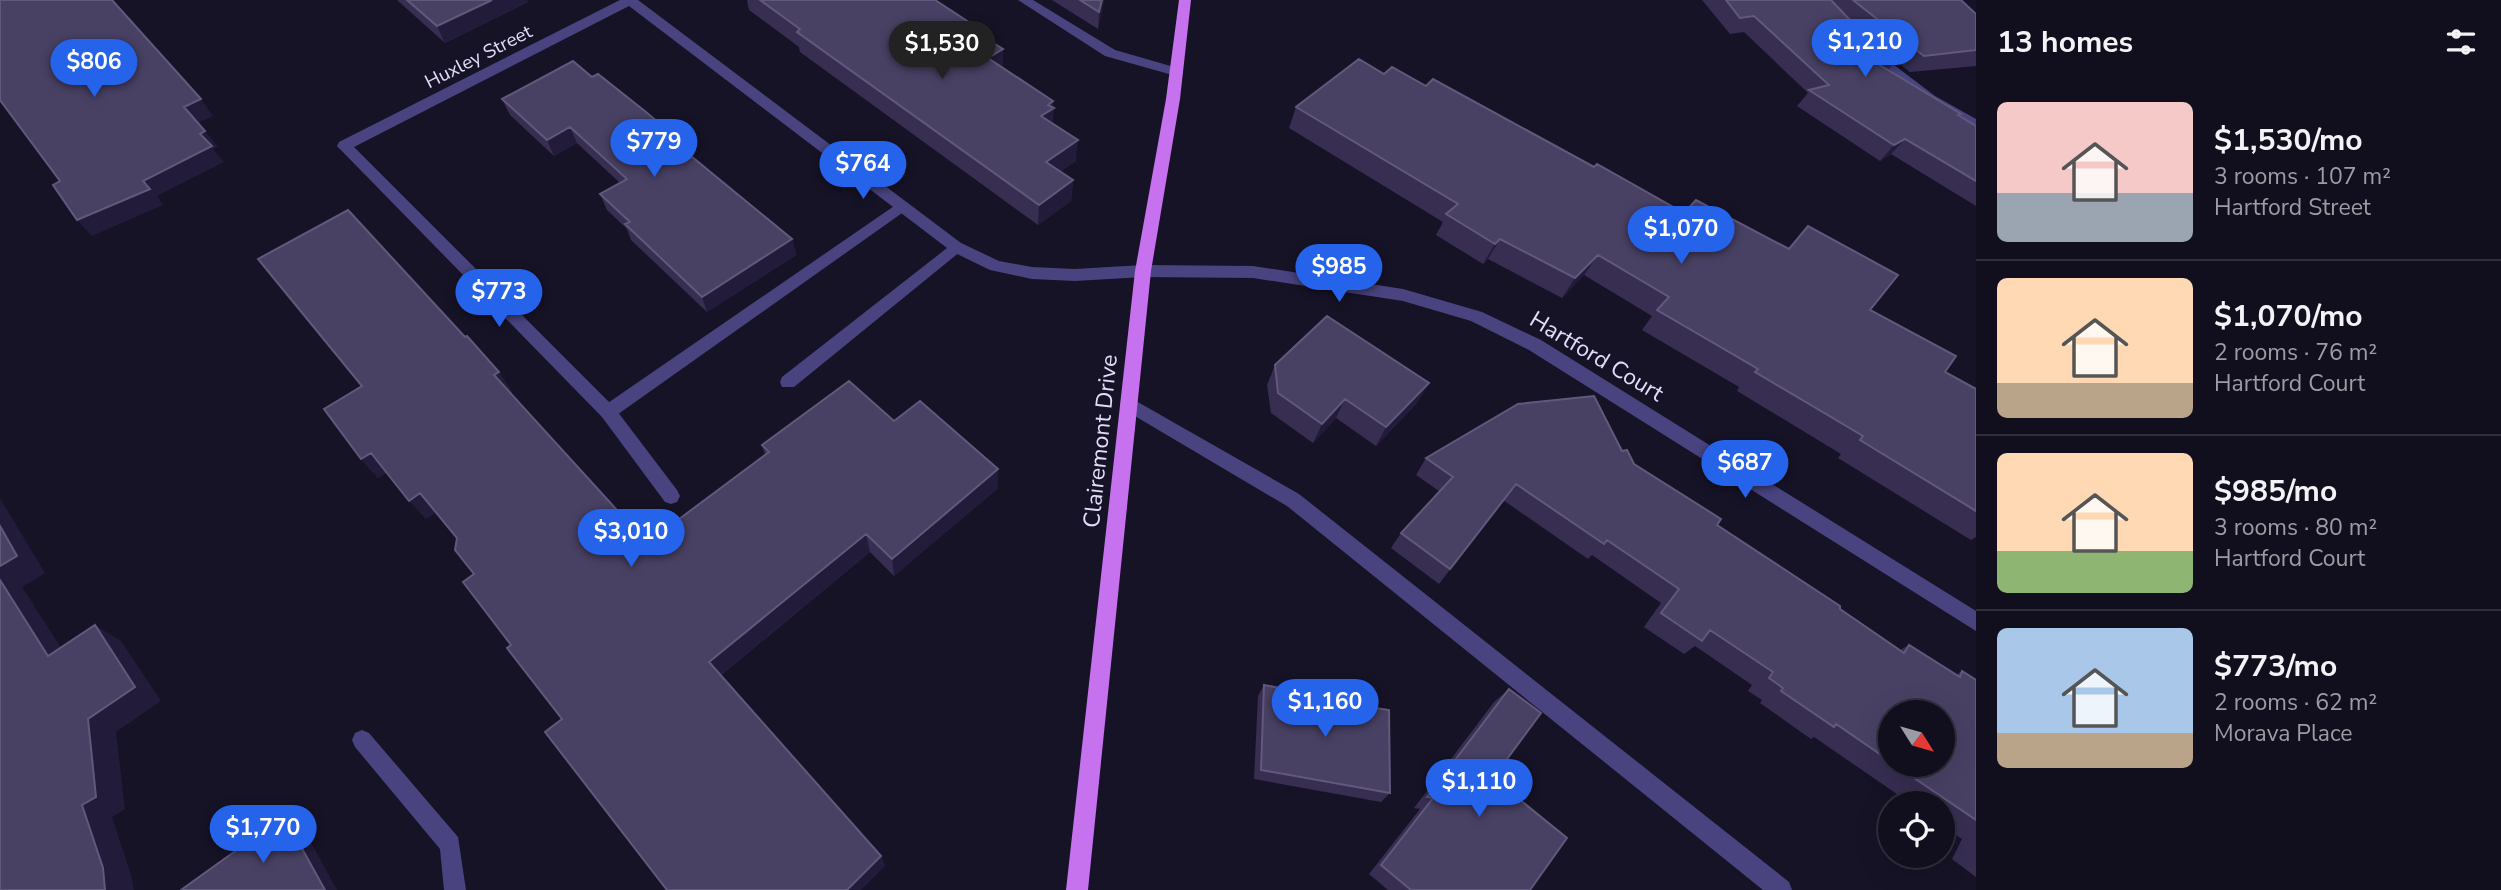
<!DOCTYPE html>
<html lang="en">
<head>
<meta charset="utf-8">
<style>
  :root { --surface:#110e1d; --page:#1e1c2a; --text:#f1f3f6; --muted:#9c9ca4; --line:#302e3b; --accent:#2563eb }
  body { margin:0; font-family:"Nunito Sans",sans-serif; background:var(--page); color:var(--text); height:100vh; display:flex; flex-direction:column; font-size:26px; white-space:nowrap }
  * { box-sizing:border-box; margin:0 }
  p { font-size:23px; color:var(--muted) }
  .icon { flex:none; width:38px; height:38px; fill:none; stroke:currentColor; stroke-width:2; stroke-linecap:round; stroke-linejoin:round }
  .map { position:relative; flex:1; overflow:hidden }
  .side { display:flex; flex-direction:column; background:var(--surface); width:525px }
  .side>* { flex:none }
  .needle { width:46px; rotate:127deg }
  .controls { position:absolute; left:1878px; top:700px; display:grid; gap:14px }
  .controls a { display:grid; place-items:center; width:77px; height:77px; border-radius:50%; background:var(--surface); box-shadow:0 7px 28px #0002,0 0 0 2px var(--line); font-size:35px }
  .price { position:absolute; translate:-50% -60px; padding:0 16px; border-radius:24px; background:var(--accent); color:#fff; font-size:23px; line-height:46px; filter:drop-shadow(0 2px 4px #0008) }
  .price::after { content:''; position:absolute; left:50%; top:42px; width:21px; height:16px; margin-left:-10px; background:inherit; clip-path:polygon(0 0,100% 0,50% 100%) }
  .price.active { background:#222; color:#fff }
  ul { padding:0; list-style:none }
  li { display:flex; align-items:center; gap:21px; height:175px; padding:0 21px }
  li+li { border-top:2px solid var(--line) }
  li span { display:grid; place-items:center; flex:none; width:196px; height:140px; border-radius:10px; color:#555 }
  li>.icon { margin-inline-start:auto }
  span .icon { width:84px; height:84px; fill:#fffc; stroke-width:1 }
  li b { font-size:30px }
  h2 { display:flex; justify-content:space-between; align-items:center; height:84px; padding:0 21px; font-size:30px }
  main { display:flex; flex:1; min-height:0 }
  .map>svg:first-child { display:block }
</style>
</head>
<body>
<main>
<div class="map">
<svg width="1976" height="890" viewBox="0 0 1976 890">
  <rect width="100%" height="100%" fill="#171327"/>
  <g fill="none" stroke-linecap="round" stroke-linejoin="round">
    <!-- service -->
    <path fill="#494480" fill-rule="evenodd" d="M 1018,0 L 1033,0 L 1115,50 L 1181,69 L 1183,72 L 1176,76 L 1105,56 Z
      M 900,202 L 908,207 L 905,211 L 614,417 L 602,417 L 599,412 L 602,407 Z
      M 956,241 L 961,243 L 964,247 L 961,251 L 794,387 L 782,387 L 780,382 L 782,377 Z
      M 1129,397 L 1299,494 L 1789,882 L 1792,890 L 1763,890 L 1287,506 L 1123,409 L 1120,404 L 1123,399 Z"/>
    <!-- minor -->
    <path fill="#494480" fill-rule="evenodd" d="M 620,0 L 638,0 L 961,243 L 999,261 L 1032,267 L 1075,269 L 1143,265 L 1253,266 L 1403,289 L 1482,312 L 1541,340 L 1976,611 L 1976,631 L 1529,350 L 1471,321 L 1403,301 L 1253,278 L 1143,277 L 1075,281 L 1032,279 L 990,270 L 951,251 L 629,6 L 354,147 L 614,407 L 677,490 L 680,496 L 677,502 L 671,504 L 665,502 L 602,417 L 337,146 L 339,142 Z
      M 362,730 L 369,733 L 458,837 L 466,890 L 444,890 L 440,849 L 355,747 L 352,740 L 355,733 Z"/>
    <!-- tertiary -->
    <path fill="#494480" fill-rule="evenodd" d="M 1873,49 L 1935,96 L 1976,119 L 1976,130 L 1925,102 L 1868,56 L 1868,50 Z"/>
    <!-- primary -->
    <path fill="#c671ee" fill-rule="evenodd" d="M 1179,0 L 1191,0 L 1180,99 L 1151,271 L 1088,890 L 1066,890 L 1135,271 L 1166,99 Z"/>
  </g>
  <!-- wall -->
  <path fill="#372e52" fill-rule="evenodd" d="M 397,0 L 527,0 L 528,2 L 445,43 Z
    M 747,0 L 935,0 L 981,30 L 981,35 L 1003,49 L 1003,68 L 1053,101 L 1053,124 L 1076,161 L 1060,172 L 1073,180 L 1071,201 L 1038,225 L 800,52 L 799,47 L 749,10 Z
    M 1052,0 L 1104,0 L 1098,29 Z
    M 1702,0 L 1961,0 L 1976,14 L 1976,66 L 1910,72 L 1896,61 L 1888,70 L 1976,126 L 1976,206 L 1891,154 L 1880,161 L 1797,106 L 1808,93 L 1744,32 L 1730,34 Z
    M 1384,74 L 1426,86 L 1594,167 L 1870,310 L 1945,372 L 1976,389 L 1976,537 L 1971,540 L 1838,458 L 1841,454 L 1737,391 L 1739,387 L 1642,330 L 1652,316 L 1584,275 L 1562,298 L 1488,259 L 1483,264 L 1436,235 L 1443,222 L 1289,128 L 1296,107 Z
    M 592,77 L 678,139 L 680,147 L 792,239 L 796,255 L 707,312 L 631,240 L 627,229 L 607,210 L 600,194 L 620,183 L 577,143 L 554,156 L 510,115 L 502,99 Z
    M 465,337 L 499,372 L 512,392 L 511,393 L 647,543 L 765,455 L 762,445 L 894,421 L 998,469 L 998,488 L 894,576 L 870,552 L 721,675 L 881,856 L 885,866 L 562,719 L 511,645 L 474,574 L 457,538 L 436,512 L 426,519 L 387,472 L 378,478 L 361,459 Z
    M 1275,365 L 1429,383 L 1417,403 L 1376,446 L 1336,418 L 1313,443 L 1271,413 L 1267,385 Z
    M 1622,451 L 1634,464 L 1717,525 L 1900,650 L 1909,645 L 1956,675 L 1962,671 L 1976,680 L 1976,877 L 1952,859 L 1962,839 L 1942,826 L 1942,803 L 1910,803 L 1814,737 L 1811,739 L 1760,703 L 1762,700 L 1748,691 L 1752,685 L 1695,646 L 1684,654 L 1644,627 L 1661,603 L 1592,555 L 1588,559 L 1503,500 L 1439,584 L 1391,548 L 1401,533 L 1439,491 L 1416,475 L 1426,458 ZM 1890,712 L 1942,765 L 1890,765 Z
    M 1264,685 L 1299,691 L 1301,688 L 1345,703 L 1390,793 L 1381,802 L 1254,779 L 1258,696 Z
    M 1509,689 L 1493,778 L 1530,890 L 1388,890 L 1369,874 L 1420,809 L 1414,808 L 1494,702 Z"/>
  <!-- shaded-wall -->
  <path fill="#221b39" d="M 492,0 L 527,0 L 528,2 L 445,43 L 437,26 Z
    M 1102,0 L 1104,0 L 1098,29 L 1099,12 Z
    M 1003,49 L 1003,70 L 988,58 Z
    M 201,99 L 213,116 L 197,123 L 184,107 Z
    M 1053,101 L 1052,109 L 1054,108 L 1052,129 L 1041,116 L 1048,105 Z
    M 570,127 L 577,143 L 554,156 L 547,140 Z
    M 205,131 L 218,147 L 213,149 L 224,162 L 157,196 L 163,205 L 92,236 L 77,220 L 143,181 L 200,134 Z
    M 1905,139 L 1891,154 L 1880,161 L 1894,145 Z
    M 1078,140 L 1076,161 L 1045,183 L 1046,162 Z
    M 1073,180 L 1071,201 L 1038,225 L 1039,205 Z
    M 792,239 L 796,255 L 707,312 L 702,297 Z
    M 1500,239 L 1488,259 L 1483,264 L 1495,244 Z
    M 1598,255 L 1584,275 L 1562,298 L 1575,278 Z
    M 499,372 L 512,392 L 507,395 L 494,375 Z
    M 1429,383 L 1417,403 L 1376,446 L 1386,427 Z
    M 1345,399 L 1336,418 L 1313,443 L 1322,424 Z
    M 371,453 L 388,472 L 378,478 L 361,459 Z
    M 998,469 L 998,488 L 894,576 L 892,559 Z
    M 420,493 L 436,512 L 426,519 L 409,501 Z
    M 0,498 L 45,573 L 22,587 L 76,671 L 48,656 L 0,580 Z
    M 866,534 L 870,552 L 718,677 L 709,662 Z
    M 95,625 L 121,641 L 161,701 L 116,732 L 125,809 L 112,817 L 132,878 L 134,890 L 105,890 L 82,805 Z
    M 284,816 L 301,824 L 337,890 L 325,890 Z
    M 881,856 L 885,866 L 861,890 L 847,890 Z"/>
  <!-- building -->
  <path fill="#494164" stroke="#61597c" stroke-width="2" d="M 0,0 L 112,0 L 201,99 L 184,107 L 205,131 L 200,134 L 212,146 L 143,181 L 150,189 L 77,220 L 53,185 L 60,181 L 0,100 Z
    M 407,0 L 492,0 L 437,26 Z
    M 760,0 L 935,0 L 981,30 L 977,33 L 1003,49 L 988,58 L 1053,101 L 1048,105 L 1054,108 L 1041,116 L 1078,140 L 1046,162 L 1073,180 L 1039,205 L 797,32 L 800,29 Z
    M 1080,0 L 1102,0 L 1099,12 Z
    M 1726,0 L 1831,0 L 1848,18 L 1897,59 L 1873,61 L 1961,114 L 1958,115 L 1976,126 L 1976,181 L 1905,139 L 1894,145 L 1809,90 L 1829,85 L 1754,16 L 1740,18 Z
    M 1853,0 L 1961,0 L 1976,14 L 1976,50 L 1924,56 Z
    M 1359,59 L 1384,74 L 1392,67 L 1426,86 L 1433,79 L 1594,167 L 1597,164 L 1684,213 L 1696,200 L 1789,249 L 1808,226 L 1898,275 L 1870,310 L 1956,356 L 1945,372 L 1976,389 L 1976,511 L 1860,440 L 1863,436 L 1755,372 L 1758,369 L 1657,310 L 1669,297 L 1598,255 L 1575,278 L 1500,239 L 1495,244 L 1446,214 L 1458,204 L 1296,107 Z
    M 573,61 L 592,77 L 598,74 L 646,112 L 678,139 L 674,142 L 792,239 L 702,297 L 625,224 L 630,222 L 600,194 L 627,179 L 570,127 L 547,140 L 502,99 Z
    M 348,210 L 465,337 L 467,336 L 499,372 L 494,375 L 647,543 L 769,452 L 762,445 L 849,381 L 894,421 L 920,401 L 998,469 L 892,559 L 866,534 L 709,662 L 881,856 L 847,890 L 667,890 L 545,732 L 562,719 L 507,648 L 511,645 L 463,582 L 474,574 L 455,550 L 457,538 L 420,493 L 409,501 L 371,453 L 361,459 L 324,409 L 362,386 L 258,259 Z
    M 1327,316 L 1429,383 L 1386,427 L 1345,399 L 1322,424 L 1278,393 L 1275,365 Z
    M 1594,396 L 1622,451 L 1627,450 L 1634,464 L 1721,519 L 1717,525 L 1840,606 L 1840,609 L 1904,653 L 1909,645 L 1960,677 L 1962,671 L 1976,680 L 1976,820 L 1895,765 L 1942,765 L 1942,712 L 1890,712 L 1890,761 L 1836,724 L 1834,727 L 1781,691 L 1783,688 L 1769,678 L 1773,672 L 1710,630 L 1702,641 L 1661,613 L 1679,589 L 1607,540 L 1604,544 L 1516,484 L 1450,569 L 1401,533 L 1453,477 L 1426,458 L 1518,404 Z
    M 0,526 L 17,556 L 0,566 Z
    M 0,580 L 48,656 L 95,625 L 135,687 L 88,719 L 96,797 L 82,805 L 103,868 L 105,890 L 0,890 Z
    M 1264,685 L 1301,692 L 1301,688 L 1345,697 L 1345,703 L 1389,710 L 1390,793 L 1261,770 Z
    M 1509,689 L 1541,713 L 1493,778 L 1567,838 L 1530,890 L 1411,890 L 1381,865 L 1433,798 L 1427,797 Z
    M 284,816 L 325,890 L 181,890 Z"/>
  <g text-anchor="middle" stroke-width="5" stroke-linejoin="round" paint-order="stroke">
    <!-- far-street labels -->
    <g font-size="19" fill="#e2ddfb" stroke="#171327">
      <text transform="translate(478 56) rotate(-27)" y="7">Huxley Street</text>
    </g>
    <!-- street labels -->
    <g font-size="23" fill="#e2ddfb" stroke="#171327">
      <text transform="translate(1597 356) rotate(31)" y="8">Hartford Court</text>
      <text transform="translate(1100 441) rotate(-84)" y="8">Clairemont Drive</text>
    </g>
  </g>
</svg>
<div class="controls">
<a><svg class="needle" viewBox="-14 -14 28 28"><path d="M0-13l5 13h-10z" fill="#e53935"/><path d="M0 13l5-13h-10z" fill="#9c9ca4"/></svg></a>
<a><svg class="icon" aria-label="locate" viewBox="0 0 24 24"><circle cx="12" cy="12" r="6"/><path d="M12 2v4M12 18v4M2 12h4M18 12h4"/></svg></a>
</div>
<b class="price" style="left:1865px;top:79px">$1,210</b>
<b class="price active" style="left:942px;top:81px">$1,530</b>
<b class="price" style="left:94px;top:99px">$806</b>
<b class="price" style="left:654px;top:179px">$779</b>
<b class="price" style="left:863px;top:201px">$764</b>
<b class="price" style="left:1681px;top:266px">$1,070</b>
<b class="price" style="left:1339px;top:304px">$985</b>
<b class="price" style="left:499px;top:329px">$773</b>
<b class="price" style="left:1745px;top:500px">$687</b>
<b class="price" style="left:631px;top:569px">$3,010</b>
<b class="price" style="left:1325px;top:739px">$1,160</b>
<b class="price" style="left:1479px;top:819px">$1,110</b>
<b class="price" style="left:263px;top:865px">$1,770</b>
</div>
<section class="side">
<h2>13 homes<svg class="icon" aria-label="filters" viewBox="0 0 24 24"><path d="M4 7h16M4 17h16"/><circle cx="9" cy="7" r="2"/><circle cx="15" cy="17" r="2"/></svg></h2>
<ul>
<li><span style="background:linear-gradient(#f6c9c9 65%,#9aa5b1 0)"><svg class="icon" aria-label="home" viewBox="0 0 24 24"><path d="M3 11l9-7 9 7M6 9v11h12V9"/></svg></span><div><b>$1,530/mo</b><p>3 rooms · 107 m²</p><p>Hartford Street</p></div></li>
<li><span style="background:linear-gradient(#ffd9b3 75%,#b9a48a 0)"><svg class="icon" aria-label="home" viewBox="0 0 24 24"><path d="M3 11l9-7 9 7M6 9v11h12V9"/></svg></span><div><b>$1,070/mo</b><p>2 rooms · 76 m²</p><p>Hartford Court</p></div></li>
<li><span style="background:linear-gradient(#ffd9b3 70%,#8fb573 0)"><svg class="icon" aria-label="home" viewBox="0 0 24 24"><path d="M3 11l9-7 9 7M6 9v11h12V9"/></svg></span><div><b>$985/mo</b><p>3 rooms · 80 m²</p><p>Hartford Court</p></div></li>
<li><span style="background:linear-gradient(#a9c7e8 75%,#b9a48a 0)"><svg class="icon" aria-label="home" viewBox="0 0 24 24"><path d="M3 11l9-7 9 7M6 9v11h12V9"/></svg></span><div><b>$773/mo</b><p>2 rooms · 62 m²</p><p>Morava Place</p></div></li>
</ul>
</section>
</main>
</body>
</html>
